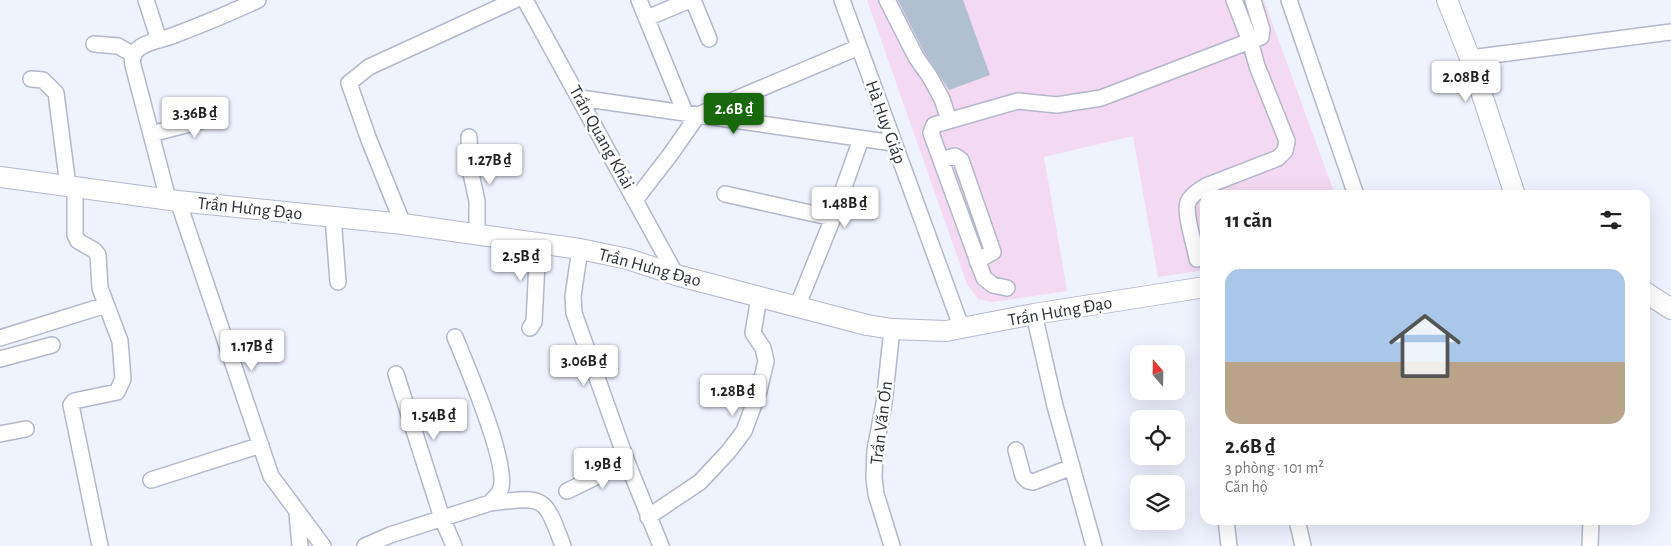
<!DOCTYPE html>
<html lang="vi">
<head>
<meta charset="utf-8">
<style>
  :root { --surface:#fff; --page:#f2f2f2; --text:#222; --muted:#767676; --line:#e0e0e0; --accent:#18690b }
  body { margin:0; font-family:"Alegreya Sans",sans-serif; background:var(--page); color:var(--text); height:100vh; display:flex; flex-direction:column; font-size:19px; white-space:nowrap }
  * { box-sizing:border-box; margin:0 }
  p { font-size:16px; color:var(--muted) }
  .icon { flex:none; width:28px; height:28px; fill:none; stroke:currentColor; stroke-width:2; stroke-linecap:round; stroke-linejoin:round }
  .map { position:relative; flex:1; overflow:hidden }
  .sheet { position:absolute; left:1200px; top:190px; width:450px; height:335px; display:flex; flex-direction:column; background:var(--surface); border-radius:15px; box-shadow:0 5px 20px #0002 }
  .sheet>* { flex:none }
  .needle { width:32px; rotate:340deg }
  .buttons { position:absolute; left:1130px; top:345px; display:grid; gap:10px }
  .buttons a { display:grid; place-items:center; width:55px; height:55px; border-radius:10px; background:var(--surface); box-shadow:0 5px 20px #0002; font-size:25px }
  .price { position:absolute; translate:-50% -42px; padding:0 11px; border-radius:5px; background:#fff; color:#222; font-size:16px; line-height:32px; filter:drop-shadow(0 1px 2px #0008) }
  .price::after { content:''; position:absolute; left:50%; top:30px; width:15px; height:11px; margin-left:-8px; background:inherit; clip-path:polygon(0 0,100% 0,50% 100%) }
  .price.current { background:var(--accent); color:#fff }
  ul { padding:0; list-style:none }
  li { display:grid; align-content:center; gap:10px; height:265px; padding:0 25px }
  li+li { border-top:1px solid var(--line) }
  li span { display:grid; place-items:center; height:155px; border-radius:15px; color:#555 }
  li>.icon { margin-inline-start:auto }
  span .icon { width:90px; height:90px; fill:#fffc; stroke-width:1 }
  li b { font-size:21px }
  h2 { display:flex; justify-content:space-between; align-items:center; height:60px; padding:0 25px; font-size:21px }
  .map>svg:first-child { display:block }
</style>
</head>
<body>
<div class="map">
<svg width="1671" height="546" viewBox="0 0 1671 546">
  <rect width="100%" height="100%" fill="#eff2ff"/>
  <!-- green -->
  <path fill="#f3d9f1" d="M 867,0 L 1264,0 L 1335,195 L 1205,195 L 1205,270 L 1158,277 L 1133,136 L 1044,157 L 1067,291 L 992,302 L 978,299 L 967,284 Z"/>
  <!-- building -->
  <path fill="#b0c0d1" d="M 898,0 L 963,0 L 990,75 L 949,90 L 924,52 Z"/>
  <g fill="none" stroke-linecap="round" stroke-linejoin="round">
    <defs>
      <path id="minor" d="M 146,0 L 159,40
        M 525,0 L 676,275
        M 639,0 L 686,115
        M 693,0 L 709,39
        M 842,0 L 962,329
        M 887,0 L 916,57 L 930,77 L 942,99 L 949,120
        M 1289,0 L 1356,195
        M 647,18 L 690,0
        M 94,44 L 118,46 L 134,55
        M 1470,58 L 1671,32
        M 31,79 L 43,80 L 56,93 L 68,186
        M 580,98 L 893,143
        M 151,134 L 205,120 L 209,108
        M 469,137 L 470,169 L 477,201 L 477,235
        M 941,160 L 955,156 L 961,160 L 993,252 L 977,261
        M 75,186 L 75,235 L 78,241 L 94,250 L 98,255 L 100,288 L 120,341 L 123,379 L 117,392 L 74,401 L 71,405 L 100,546
        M 725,194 L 833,218
        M 168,199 L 134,69 C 132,63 131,56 136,51 C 144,42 161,40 172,36 C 201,25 230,13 258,0
        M 636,199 L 670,155 L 698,115 L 859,47
        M 178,201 L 271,476 L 323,546
        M 333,217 L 338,282
        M 403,224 L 369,140 L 349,83 L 369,67 L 515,0
        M 580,249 L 573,296 L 574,313 L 627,462 L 661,546
        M 1197,259 C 1195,245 1184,214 1188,202 C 1191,195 1199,190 1206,186 L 1278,158 L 1285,151 L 1287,141 L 1257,66 L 1250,41 L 1261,37 L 1262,30 L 1253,0
        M 1007,288 L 993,285 L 984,278 L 931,133 L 934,125 L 1018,101 L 1057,105 L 1101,98 L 1250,41 L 1234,0
        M 797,307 L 833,218 L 861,139
        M 1034,314 L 1055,406 L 1094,546
        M 530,328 L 534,322 L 538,243
        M 0,338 L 106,305
        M 0,359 L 52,345
        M 396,374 L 442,518 L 454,546
        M 0,434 L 26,429
        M 1016,450 L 1023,476 L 1028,481 L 1033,482 L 1072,467
        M 151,480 L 261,445
        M 567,491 L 627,462
        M 490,503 C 544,497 544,494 563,546
        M 297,514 L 300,546
        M 648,517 L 700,482 L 729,451 L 744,431 L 759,391 L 766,361 L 763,348 L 753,333 L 759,297
        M 1226,520 L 1229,546
        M 1297,520 L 1303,546
        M 365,546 L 390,535 L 490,503 C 493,499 498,495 500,491 C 511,468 466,364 455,337
        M 892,546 L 876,494 L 874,478 L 875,450 L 884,403 L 892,329
        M 1590,546 L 1591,520"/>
      <path id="major" d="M 1447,0 L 1470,58 L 1515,195
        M 0,177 L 178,201 L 403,224 L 580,249 L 628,259 L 676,275 L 867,325 L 892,329 L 946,331 L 1034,314 L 1205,287
        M 1645,292 L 1671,309"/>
    </defs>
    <!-- minor casing -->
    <use href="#minor" stroke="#b2b7cc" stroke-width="18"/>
    <!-- major casing -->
    <use href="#major" stroke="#b2b7cc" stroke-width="22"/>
    <!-- minor -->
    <use href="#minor" stroke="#fff" stroke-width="15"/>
    <!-- major -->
    <use href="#major" stroke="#fff" stroke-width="20"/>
  </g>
  <g text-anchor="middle" stroke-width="5" stroke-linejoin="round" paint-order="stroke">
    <!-- street labels -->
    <g font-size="18" fill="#2d2f38" stroke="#fff">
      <text transform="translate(886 122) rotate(70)" y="6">Hà Huy Giáp</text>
      <text transform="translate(602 137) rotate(61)" y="6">Trần Quang Khải</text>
      <text transform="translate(250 208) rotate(6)" y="6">Trần Hưng Đạo</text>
      <text transform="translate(650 267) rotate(15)" y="6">Trần Hưng Đạo</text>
      <text transform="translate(1060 311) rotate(-10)" y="6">Trần Hưng Đạo</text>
      <text transform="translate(881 423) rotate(-83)" y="6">Trần Văn Ơn</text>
    </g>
  </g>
</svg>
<div class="buttons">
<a><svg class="needle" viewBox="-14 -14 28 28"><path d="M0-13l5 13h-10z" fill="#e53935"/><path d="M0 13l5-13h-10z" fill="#767676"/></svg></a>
<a><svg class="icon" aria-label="locate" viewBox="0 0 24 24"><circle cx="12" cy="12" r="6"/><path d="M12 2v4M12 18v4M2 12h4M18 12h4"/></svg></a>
<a><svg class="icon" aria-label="layers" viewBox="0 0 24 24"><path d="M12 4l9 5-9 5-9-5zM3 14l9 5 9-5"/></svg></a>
</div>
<b class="price" style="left:1466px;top:103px">2.08B ₫</b>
<b class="price current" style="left:734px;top:135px">2.6B ₫</b>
<b class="price" style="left:195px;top:139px">3.36B ₫</b>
<b class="price" style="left:490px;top:186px">1.27B ₫</b>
<b class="price" style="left:845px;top:229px">1.48B ₫</b>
<b class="price" style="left:521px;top:282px">2.5B ₫</b>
<b class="price" style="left:252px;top:372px">1.17B ₫</b>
<b class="price" style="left:584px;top:387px">3.06B ₫</b>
<b class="price" style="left:733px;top:417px">1.28B ₫</b>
<b class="price" style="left:434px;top:441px">1.54B ₫</b>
<b class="price" style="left:603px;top:490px">1.9B ₫</b>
<section class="sheet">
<h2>11 căn<svg class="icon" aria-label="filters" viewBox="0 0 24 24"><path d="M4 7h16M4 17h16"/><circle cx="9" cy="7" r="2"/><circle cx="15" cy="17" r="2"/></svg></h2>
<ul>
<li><span style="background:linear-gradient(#a9c7e8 60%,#b9a48a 0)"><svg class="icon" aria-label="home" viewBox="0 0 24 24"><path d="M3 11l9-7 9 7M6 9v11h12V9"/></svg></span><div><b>2.6B ₫</b><p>3 phòng · 101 m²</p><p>Căn hộ</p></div></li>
</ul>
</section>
</div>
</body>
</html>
